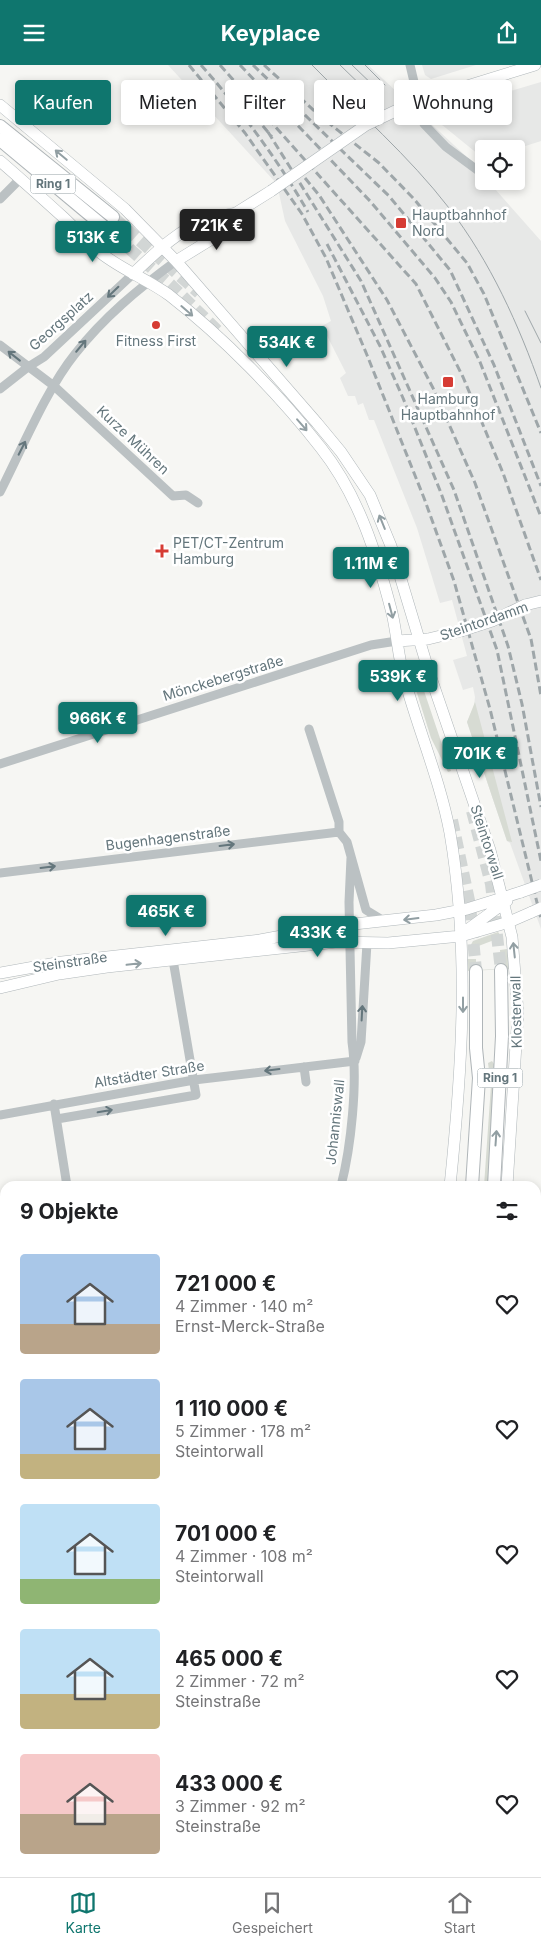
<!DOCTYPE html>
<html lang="de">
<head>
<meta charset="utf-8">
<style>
  :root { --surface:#fff; --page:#f2f2f2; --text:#202124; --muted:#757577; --line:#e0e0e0; --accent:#0f766e }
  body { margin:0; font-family:Inter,sans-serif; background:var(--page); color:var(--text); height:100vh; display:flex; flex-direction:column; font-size:19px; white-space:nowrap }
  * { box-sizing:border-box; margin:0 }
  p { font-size:16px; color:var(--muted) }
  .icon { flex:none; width:28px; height:28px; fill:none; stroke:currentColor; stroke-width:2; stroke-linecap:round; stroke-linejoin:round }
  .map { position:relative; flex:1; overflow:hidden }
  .sheet { position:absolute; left:0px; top:1116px; width:541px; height:696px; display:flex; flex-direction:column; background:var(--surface); border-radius:15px 15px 0 0; box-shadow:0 2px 8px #0003 }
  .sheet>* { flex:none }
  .guide { position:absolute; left:15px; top:15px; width:511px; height:45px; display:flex; gap:10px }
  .tools { position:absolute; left:475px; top:75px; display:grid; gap:10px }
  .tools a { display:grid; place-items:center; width:50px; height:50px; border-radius:5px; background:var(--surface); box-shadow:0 2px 8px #0003; font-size:25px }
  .price { position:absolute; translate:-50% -42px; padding:0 11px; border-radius:5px; background:var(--accent); color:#fff; font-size:16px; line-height:32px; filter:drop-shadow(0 1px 2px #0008) }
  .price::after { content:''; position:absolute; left:50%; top:30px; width:15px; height:11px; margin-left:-8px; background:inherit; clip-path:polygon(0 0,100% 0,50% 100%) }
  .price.active { background:#222; color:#fff }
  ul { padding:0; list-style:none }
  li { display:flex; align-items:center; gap:15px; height:125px; padding:0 20px }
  li span { display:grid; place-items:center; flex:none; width:140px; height:100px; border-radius:5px; color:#555 }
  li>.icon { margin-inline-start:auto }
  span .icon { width:60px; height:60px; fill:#fffc; stroke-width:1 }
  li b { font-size:21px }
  h2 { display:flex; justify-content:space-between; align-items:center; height:60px; padding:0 20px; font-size:21px }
  .tag { padding:0 18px; border-radius:5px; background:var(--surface); box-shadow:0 2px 8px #0003; font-size:18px; line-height:45px }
  .tag.active { background:var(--accent); color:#fff }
  header { display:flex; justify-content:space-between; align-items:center; height:65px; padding:0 20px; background:var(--accent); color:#fff; font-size:22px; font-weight:700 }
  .dock { display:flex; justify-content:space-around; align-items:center; height:70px; border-top:1px solid var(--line); background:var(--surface); font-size:14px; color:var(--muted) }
  .dock a { display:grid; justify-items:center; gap:2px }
  .dock .active { color:var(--accent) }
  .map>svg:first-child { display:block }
</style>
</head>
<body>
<header><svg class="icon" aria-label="menu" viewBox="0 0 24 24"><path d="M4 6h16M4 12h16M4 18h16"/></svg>Keyplace<svg class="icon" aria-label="share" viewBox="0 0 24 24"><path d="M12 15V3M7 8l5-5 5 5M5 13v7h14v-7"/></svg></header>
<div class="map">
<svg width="541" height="1812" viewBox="0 0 541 1812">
  <rect width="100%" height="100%" fill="#f6f6f3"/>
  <!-- built -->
  <path fill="#e7e8e7" d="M 168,0 L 368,0 L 469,94 L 484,111 L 484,116 L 488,116 L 541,176 L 541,864 L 510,778 L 507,776 L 467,657 L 474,641 L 475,632 L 473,622 L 463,625 L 453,595 L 467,591 L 452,535 L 440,538 L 417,463 L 374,355 L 369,355 L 363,338 L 358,340 L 355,331 L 348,331 L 340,313 L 346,308 L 322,261 L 331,256 L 323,231 L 285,156 L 277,119 Z
    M 422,0 L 476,0 L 431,14 L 425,10 Z
    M 541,17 L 541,76 L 516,84 L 484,84 L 484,94 L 436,55 L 437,48 Z"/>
  <!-- green -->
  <path fill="#d7dbd3" d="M 116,145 L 128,160 L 112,177 L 97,166 Z
    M 419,611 L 451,706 L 448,707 L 431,673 L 412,612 Z
    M 475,637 L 512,777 L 507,776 L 467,657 Z
    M 498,867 L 502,872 L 468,885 L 473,876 Z
    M 507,884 L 510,904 L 467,906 L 467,894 L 476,894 L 476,905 L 501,904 L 500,885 Z
    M 492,996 L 494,999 L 488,1121 L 484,1121 L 491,1020 L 488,998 Z"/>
  <!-- water -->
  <path fill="#b4c3c5" d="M 0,1434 L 5,1434 L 5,1525 L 0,1527 Z
    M 536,1607 L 541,1610 L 541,1812 L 264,1812 L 262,1808 L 536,1808 Z
    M 5,1630 L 5,1708 L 0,1711 L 0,1632 Z"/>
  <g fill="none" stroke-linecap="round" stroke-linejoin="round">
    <!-- primary-tunnel -->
    <path stroke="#d2d6d5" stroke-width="12" stroke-dasharray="12 6" stroke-linecap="butt" d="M 113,152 L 199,228
      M 102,160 L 170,219 L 219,267
      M 472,746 L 491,819 L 501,905
      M 452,755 L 470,840 L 476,906
      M 536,1244 L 541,1243
      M 536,1264 L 541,1264"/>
    <defs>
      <path id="secondary" d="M 412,38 L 535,0
        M 0,40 L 125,144 L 176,196 L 317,358 L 341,387 L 370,430 L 391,481 L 428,604 L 490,785 L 512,872 L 518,948 L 507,1121
        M 0,96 C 21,114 42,133 63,152 C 76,164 88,178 102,189 C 123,205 148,215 169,230 C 223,272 279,329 321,383 C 359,431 377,490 392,548 C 397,569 398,591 404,612 C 418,664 440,715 450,768 C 470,886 462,1004 450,1121
        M 176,196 L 215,172 L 236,148 L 271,126
        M 133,209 C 155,188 180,163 209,154 C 218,151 227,150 236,148
        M 525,540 L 541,536
        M 397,576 L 428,574 L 461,566
        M 463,868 L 507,836
        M 0,908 L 62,897 L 260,875 L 336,861 L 436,850 L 467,844 L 521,827
        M 0,923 L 59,909 L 107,902 L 337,877 L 388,878 L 461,871 L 509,857 L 532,847
        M 0,1370 L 5,1370
        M 0,1792 L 5,1789
        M 8,1812 L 15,1808"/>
      <path id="primary" d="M 0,61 L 113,152
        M 0,75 L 102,160
        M 472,1121 L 479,1013 L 476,983 L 476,906
        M 494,1121 L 502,971 L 501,905
        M 536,1217 L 541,1218
        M 536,1279 L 541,1279
        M 0,1348 L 5,1349
        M 0,1392 L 5,1393"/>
    </defs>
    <!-- secondary casing -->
    <use href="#secondary" stroke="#b0b7ba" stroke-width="12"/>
    <!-- primary casing -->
    <use href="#primary" stroke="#afb5b8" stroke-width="14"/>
    <!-- street -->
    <path stroke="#bbc1c3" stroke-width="9" d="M 410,0 L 424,59 L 446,82 L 484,110
      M 0,134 L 20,114
      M 0,280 L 54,321 L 173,431 L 186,430 L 198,438
      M 0,324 L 28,302 L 44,292 L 133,209
      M 0,427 C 22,384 46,325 75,289 C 104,252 138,224 176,196
      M 309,664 L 339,757 L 339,767 L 347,777 L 366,845 L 384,856
      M 0,699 L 371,580 L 397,576
      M 0,808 L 339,767
      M 356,993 L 361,977 L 367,878
      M 304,1002 L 306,1017
      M 54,1039 L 67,1121
      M 0,1050 L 194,1015 L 355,996
      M 57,1054 L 196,1030 L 173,895
      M 341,1121 C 351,1082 358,1017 352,977 L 349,837 L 351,793
      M 0,1135 L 5,1154
      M 0,1299 L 5,1300
      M 0,1575 L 5,1573
      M 0,1773 L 5,1770"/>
    <!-- secondary -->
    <use href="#secondary" stroke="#fff" stroke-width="11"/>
    <!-- primary -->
    <use href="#primary" stroke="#fff" stroke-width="12"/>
    <!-- tram -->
    <path stroke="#9ea6a9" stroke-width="1" d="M 312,0 C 358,47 409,91 449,143 C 490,196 519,260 541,323
      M 340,0 L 371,30
      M 352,0 L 378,25
      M 365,0 L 385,20
      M 525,246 L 541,278"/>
    <!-- rail -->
    <path stroke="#9ea6a9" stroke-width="3" stroke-dasharray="8 4" stroke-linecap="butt" d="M 189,0 L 245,68 L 302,149 L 326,193 L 367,290 L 424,433 L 454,516 L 490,644 L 541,854
      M 201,0 C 241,45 278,95 308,147
      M 220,0 L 416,219 L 463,312 L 503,408 L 541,515
      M 240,0 L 370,136 L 435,213 L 451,237 L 480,297 L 541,452
      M 253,0 L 389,131 L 450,205 L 494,300 L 541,421
      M 264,0 L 320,51 L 379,98 L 414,134 L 467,198 L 484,229 L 541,368
      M 230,26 L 248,43 L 272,72
      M 268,67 L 361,216 L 454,425 L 508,581 L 522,639 L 541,742
      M 305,113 L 319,130 L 387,235 L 433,323 L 475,418 L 531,574 L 541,631
      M 327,179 L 380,281 L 403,333 L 441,428 L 497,585 L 541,796"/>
    <defs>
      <path id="secondary-bridge" d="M 271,126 L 366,60 L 412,38
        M 461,566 L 492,556 L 525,540
        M 521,827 L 541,820
        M 532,847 L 541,843"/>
    </defs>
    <!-- secondary-bridge casing -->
    <use href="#secondary-bridge" stroke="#b0b7ba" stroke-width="12" stroke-linecap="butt"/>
    <!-- secondary-bridge -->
    <use href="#secondary-bridge" stroke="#fff" stroke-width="11"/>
  </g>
  <!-- one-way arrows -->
  <defs><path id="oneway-shaft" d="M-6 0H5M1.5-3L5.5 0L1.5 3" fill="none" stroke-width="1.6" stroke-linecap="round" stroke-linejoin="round" transform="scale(1.25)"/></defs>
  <g stroke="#929fa3">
    <use href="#oneway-shaft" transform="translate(61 90) rotate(-140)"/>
    <use href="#oneway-shaft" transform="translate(187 246) rotate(41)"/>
    <use href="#oneway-shaft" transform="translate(302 360) rotate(49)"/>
    <use href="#oneway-shaft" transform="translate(382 457) rotate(-112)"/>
    <use href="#oneway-shaft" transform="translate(391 546) rotate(75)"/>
    <use href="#oneway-shaft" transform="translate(411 854) rotate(173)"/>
    <use href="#oneway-shaft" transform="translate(514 885) rotate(-96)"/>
    <use href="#oneway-shaft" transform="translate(134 899) rotate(-6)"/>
    <use href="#oneway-shaft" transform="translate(463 940) rotate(90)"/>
    <use href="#oneway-shaft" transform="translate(496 1073) rotate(-86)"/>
  </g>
  <g stroke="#64767c">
    <use href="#oneway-shaft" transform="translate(113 227) rotate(136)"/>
    <use href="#oneway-shaft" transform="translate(81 281) rotate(-50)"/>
    <use href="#oneway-shaft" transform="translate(14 291) rotate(-142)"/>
    <use href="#oneway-shaft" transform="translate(22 383) rotate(-63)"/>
    <use href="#oneway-shaft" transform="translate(227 780) rotate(-7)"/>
    <use href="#oneway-shaft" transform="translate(48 802) rotate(-7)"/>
    <use href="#oneway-shaft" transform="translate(362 948) rotate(-87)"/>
    <use href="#oneway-shaft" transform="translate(272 1005) rotate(173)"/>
    <use href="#oneway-shaft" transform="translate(105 1046) rotate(-10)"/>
  </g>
  <!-- markers -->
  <g fill="#d63c34" stroke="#fff" stroke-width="2">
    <rect x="395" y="152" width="12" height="12" rx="2.5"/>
    <circle cx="156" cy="260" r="5"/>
    <rect x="442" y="311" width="12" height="12" rx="2.5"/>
    <path d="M159.5 478.5h5v5h5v5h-5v5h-5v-5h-5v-5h5z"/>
  </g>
  <g text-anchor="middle" stroke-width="5" stroke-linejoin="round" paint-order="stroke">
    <!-- shield labels -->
    <g fill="#fff" stroke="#929fa3" stroke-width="1">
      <rect x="30.5" y="109.5" width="45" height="19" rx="4"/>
      <rect x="477.5" y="1003.5" width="45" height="19" rx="4"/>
    </g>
    <g font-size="12" font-weight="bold" fill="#64767c">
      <text x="53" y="123">Ring 1</text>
      <text x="500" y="1017">Ring 1</text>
    </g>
    <!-- poi labels -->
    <g font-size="14" fill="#64767c" stroke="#fff" text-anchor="start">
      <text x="412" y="155">Hauptbahnhof<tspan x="412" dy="16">Nord</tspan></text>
      <text x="156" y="281" text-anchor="middle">Fitness First</text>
      <text x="448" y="339" text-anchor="middle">Hamburg<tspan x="448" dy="16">Hauptbahnhof</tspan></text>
      <text x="173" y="483">PET/CT-Zentrum<tspan x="173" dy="16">Hamburg</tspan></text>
    </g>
    <!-- street labels -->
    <g font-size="14" fill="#64767c" stroke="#fff">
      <text transform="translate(61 256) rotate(-42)" y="5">Georgsplatz</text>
      <text transform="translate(133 375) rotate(43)" y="5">Kurze Mühren</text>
      <text transform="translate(484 556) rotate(-19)" y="5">Steintordamm</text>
      <text transform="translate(223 613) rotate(-17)" y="5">Mönckebergstraße</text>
      <text transform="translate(168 773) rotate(-7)" y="5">Bugenhagenstraße</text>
      <text transform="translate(487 777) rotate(72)" y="5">Steintorwall</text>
      <text transform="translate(70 897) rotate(-8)" y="5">Steinstraße</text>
      <text transform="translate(516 947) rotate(-91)" y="5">Klosterwall</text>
      <text transform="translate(149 1009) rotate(-9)" y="5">Altstädter Straße</text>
      <text transform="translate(335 1057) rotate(-84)" y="5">Johanniswall</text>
    </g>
  </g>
</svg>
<div class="tools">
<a><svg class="icon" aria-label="locate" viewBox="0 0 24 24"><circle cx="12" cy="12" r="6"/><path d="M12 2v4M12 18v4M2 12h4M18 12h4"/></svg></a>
</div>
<b class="price active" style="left:217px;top:186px">721K €</b>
<b class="price" style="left:93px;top:198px">513K €</b>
<b class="price" style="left:287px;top:303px">534K €</b>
<b class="price" style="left:371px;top:524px">1.11M €</b>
<b class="price" style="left:398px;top:637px">539K €</b>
<b class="price" style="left:98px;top:679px">966K €</b>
<b class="price" style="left:480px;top:714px">701K €</b>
<b class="price" style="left:166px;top:872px">465K €</b>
<b class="price" style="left:318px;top:893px">433K €</b>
<div class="guide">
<a class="tag active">Kaufen</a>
<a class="tag">Mieten</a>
<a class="tag">Filter</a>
<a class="tag">Neu</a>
<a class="tag">Wohnung</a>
</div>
<section class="sheet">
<h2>9 Objekte<svg class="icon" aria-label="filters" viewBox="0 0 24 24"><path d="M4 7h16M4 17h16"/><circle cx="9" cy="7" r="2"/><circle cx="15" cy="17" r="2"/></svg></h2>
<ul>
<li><span style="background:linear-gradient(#a9c7e8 70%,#b9a48a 0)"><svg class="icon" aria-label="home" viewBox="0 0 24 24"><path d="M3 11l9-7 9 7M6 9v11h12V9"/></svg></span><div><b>721 000 €</b><p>4 Zimmer · 140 m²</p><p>Ernst-Merck-Straße</p></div><svg class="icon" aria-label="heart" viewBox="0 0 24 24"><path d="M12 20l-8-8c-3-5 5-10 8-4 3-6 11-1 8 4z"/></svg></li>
<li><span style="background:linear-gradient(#a9c7e8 75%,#c2b280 0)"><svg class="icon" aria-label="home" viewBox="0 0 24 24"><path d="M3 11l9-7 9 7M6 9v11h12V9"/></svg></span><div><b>1 110 000 €</b><p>5 Zimmer · 178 m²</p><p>Steintorwall</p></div><svg class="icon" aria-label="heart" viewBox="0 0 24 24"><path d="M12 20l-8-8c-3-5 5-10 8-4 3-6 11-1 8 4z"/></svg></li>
<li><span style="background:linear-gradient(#bfe0f5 75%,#8fb573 0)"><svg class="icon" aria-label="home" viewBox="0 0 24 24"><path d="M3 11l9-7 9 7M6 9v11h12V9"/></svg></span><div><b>701 000 €</b><p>4 Zimmer · 108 m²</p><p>Steintorwall</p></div><svg class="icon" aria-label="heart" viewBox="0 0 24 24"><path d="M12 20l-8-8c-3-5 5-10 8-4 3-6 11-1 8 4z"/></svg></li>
<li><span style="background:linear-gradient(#bfe0f5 65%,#c2b280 0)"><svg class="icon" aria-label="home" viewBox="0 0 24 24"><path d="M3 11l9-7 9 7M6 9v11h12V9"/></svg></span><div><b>465 000 €</b><p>2 Zimmer · 72 m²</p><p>Steinstraße</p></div><svg class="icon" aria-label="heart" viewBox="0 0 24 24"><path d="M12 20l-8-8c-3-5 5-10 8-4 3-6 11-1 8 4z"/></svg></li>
<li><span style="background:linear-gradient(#f6c9c9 60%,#b9a48a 0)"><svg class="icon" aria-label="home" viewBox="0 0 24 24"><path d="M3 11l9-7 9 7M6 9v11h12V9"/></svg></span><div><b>433 000 €</b><p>3 Zimmer · 92 m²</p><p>Steinstraße</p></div><svg class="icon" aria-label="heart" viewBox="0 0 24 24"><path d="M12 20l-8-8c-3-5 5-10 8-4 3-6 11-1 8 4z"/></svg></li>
</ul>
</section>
</div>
<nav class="dock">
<a class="active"><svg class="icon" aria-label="map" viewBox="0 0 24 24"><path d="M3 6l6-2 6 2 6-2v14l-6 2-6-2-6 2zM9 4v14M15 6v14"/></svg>Karte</a>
<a><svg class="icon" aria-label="saved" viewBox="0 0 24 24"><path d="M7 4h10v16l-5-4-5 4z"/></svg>Gespeichert</a>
<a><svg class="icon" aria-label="home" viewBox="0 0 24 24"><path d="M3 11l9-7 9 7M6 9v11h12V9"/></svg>Start</a>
</nav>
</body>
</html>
